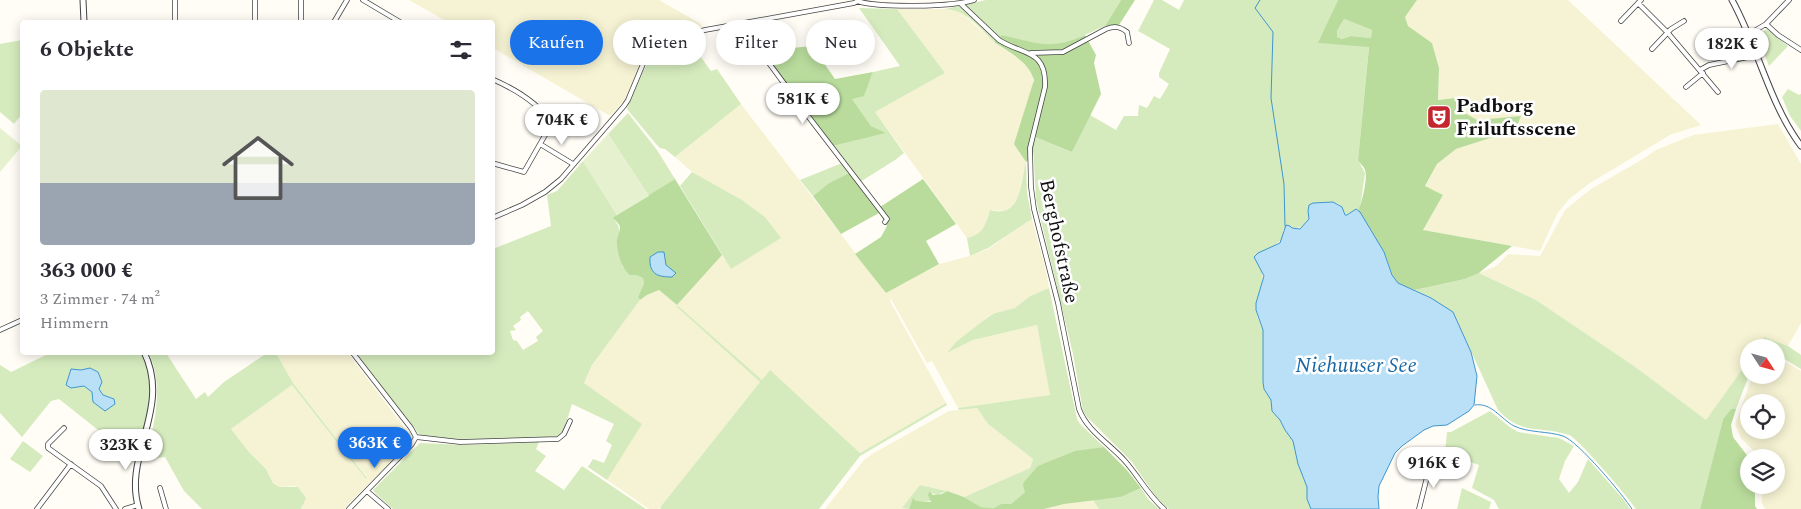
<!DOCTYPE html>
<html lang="de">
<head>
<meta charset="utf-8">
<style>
  :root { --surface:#fff; --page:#f7f7f7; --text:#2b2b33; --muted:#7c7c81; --accent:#1a73e8 }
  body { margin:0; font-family:Spectral,serif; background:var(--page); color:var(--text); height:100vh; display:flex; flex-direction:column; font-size:19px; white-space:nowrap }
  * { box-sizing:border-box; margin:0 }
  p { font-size:16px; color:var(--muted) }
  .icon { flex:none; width:28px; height:28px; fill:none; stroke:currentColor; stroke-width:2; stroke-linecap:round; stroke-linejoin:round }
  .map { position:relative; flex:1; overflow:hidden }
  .panel { position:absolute; left:20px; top:20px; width:475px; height:335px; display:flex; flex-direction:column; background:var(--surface); border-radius:5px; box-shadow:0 2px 12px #0003 }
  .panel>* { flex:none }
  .hud { position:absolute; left:510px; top:20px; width:475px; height:45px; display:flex; gap:10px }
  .needle { width:32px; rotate:126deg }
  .fabs { position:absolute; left:1740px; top:339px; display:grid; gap:10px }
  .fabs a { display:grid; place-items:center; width:45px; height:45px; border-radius:50%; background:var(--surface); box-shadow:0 2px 12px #0003; font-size:25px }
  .price { position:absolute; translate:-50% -42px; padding:0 11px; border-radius:18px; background:#fff; color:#222; font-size:16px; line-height:32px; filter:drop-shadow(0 1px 2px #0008) }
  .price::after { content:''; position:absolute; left:50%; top:30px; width:15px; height:11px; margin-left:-8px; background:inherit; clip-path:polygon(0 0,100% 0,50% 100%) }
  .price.active { background:var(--accent); color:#fff }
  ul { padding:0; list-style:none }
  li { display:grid; align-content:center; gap:10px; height:265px; padding:0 20px }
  li span { display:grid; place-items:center; height:155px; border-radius:5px; color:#555 }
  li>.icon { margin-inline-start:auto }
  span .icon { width:90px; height:90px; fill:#fffc; stroke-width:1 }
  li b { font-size:21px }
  h2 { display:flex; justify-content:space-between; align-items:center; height:60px; padding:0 20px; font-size:21px }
  .chip { padding:0 18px; border-radius:22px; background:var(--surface); box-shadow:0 2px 12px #0003; font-size:18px; line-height:45px }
  .chip.active { background:var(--accent); color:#fff }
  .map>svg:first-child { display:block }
</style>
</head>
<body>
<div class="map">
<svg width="1801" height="509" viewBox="0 0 1801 509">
  <rect width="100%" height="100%" fill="#fffdf5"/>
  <!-- farmland -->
  <path fill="#f6f3d4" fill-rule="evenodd" d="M 409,0 L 659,0 L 701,24 L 701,28 L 665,39 L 654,47 L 643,57 L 626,99 L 610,116 L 493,48 L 492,22 L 448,22 Z
    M 1417,0 L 1568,0 L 1701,125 L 1670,135 L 1590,183 L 1569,199 L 1557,214 L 1540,251 L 1423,230 L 1443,195 L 1425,187 L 1437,164 L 1456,149 L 1515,130 L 1520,117 L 1477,120 L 1465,113 L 1455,98 L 1438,100 L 1439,68 L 1432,43 L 1408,26 L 1405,17 Z
    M 897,9 L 952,9 L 962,13 L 994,42 L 1019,59 L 1026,66 L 1033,75 L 1033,86 L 1019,152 L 1026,162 L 1019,194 L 1013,206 L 1009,210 L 1003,211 L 990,210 L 984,229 L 974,237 L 967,238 L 875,112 L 945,73 Z
    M 741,104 L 886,293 L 939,264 L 970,256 L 988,249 L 1032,219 L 1045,267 L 1049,288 L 1030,296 L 1016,308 L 995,313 L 988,316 L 949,352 L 973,340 L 1037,325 L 1051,395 L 958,408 L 932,361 L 927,363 L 891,299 L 890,301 L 946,403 L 860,453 L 770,371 L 762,381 L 677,307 L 760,382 L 659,509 L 649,509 L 607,480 L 641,424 L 584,383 L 592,365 L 640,300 L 647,295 L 659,290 L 677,305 L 722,255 L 731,268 L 765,217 L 742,200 L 692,172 L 675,157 Z
    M 1778,124 L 1801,164 L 1801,323 L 1788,346 L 1764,337 L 1758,347 L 1749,348 L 1749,360 L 1706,421 L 1634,366 L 1536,300 L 1479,273 L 1496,266 L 1508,254 L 1540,256 L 1565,210 L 1591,189 L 1643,159 L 1656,150 L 1693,135 Z
    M 347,352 L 411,436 L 412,440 L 344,509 L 301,509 L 303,507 L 296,486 L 279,487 L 273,483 L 266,469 L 249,452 L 231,429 L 292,385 L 366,479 L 367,477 L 293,383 L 276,353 Z
    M 1776,356 L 1801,371 L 1801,509 L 1765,509 L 1762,504 L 1762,485 L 1776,485 L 1776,458 L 1760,457 L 1741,438 L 1735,424 L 1753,375 L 1776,375 ZM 1749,402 L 1776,402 L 1776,430 L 1749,430 Z
    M 977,408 L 988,424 L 1033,459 L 1030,468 L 964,497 L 947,491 L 920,485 L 903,508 L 908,509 L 825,509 L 864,460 L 872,454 L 949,411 Z
    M 1093,500 L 1099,509 L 1044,509 L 1064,504 Z"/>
  <!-- green -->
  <path fill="#d5ebbd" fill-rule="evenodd" d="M 986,0 L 1121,0 L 1105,26 L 1071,41 L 1056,45 L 1047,46 L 1002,35 L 994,42 C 979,28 967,10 945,9 Z
    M 1154,0 L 1162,0 L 1179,10 L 1184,0 L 1338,0 L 1319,43 L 1369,46 L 1358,160 L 1365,173 L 1360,208 L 1358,211 L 1356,209 L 1347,215 L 1343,212 L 1339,204 L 1330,202 L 1313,203 L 1308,214 L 1309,219 L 1303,227 L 1283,230 L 1283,239 L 1271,248 L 1262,272 L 1263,281 L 1256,303 L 1257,316 L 1263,330 L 1263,382 L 1264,389 L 1271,400 L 1272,411 L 1280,420 L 1285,430 L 1293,441 L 1298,464 L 1307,487 L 1307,499 L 1311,509 L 1169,509 L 1156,497 L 1132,462 L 1087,417 L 1083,411 L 1073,354 L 1036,200 L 1033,144 L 1035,137 L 1072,152 L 1090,115 L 1116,130 L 1124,116 L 1138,116 L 1139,105 L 1147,108 L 1154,96 L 1160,99 L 1169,84 L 1159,77 L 1159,73 L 1170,49 L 1138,31 Z
    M 859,8 L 897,9 L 945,73 L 875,112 L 904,153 L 895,160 L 860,182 L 833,146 L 885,133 L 871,126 L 851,98 L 864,95 L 873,72 L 900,66 Z
    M 1344,19 L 1372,30 L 1371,38 L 1351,36 L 1342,39 L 1337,37 L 1337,31 Z
    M 1767,29 L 1788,46 L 1769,66 L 1762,48 L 1760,49 L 1758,44 L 1760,33 Z
    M 686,37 L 711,71 L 717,69 L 741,104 L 675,157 L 665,149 L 660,148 L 656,144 L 627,109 C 629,100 634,92 637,84 C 649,57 658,47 686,37 Z
    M 22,40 L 22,114 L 14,124 L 0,112 L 0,44 Z
    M 1788,89 L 1799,95 L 1801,94 L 1801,131 L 1790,116 L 1782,97 Z
    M 628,113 L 657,150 L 675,179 L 649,196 L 608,134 Z
    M 583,161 L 617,215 L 612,218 C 625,229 616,236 618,251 C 619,257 622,261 623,267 L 643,277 L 644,283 L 638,297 L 640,300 L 592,365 L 584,383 L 642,424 L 607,480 L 588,467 L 593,459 L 604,463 L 612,445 L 606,441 L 614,424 L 572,404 L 563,433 L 557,437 L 465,440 L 422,436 L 418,433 L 356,353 L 492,352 L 493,249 L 551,226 L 547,195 L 557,191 ZM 528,311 L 543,331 L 536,337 L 538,341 L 523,350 L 517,341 L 513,340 L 510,331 L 516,330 L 513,326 L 521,320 L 520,317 Z
    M 1026,162 L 1027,193 L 1032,219 L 988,248 L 970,256 L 967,238 C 983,235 986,224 990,210 C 994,211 999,212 1003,211 C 1021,209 1022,176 1026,162 Z
    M 842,163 L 849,173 L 829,183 L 813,196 L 800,180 Z
    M 692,172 L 742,200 L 765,217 L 781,238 L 731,269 L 680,186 Z
    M 1479,273 L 1536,300 L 1634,366 L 1706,420 L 1749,360 L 1749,375 L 1736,409 L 1731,409 L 1723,419 L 1700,509 L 1636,509 C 1628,497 1579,439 1569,435 C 1540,425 1522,436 1498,410 L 1453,312 L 1415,290 L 1465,279 Z
    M 1049,288 L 1077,419 L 1080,424 L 1104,447 L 1070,453 L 1025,489 L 1025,492 L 1011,504 L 1001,504 L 995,508 L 981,507 L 964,497 L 1030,468 L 1033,459 L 988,424 L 977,408 L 959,410 L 958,408 L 1050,395 L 1037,325 L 973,340 L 947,353 L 956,342 L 988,317 L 995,313 L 1015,308 L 1030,296 Z
    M 677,305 L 762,380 L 770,370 L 860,453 L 946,403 L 947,405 L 860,456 L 819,509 L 661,509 L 660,508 L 662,505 L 760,382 L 677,307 Z
    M 1764,337 L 1788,346 L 1801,355 L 1801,369 L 1776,354 L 1776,348 L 1758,348 Z
    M 52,352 L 140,353 C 160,387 147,425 136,460 L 59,399 L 51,401 L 22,437 L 0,413 L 0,365 L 11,372 ZM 71,369 L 81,370 L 103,395 L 114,399 L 93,402 L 92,392 L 84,386 L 71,388 Z
    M 149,353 L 166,353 L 196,399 L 205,392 L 208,397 L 224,382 L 267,353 L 276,353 L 293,383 L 367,478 L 366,479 L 292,385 L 231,429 L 249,452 L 266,469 L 273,483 L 279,487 L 298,487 L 306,498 L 301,509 L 202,509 L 184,491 L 165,457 L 145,459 C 155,424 164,387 149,353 Z
    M 1490,411 L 1511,428 L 1518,432 L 1559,438 L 1574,446 L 1565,461 L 1559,479 L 1569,493 L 1578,482 L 1588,459 L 1624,500 L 1630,509 L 1499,509 L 1494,500 L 1472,488 L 1479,465 L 1445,453 L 1447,432 L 1451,432 Z
    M 23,441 L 43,456 L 30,472 L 10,459 Z
    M 539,442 L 536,449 L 546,456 L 535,471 L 564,490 L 582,466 L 646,509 L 393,509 L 376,494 L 373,490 L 420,443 L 463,445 Z
    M 920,485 L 947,491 L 937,495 L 928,492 L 931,501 L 912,502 L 909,509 L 902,508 Z
    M 1141,488 L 1148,499 L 1159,509 L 1099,509 L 1093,500 L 1121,497 Z
    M 1462,488 L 1491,502 L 1489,509 L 1457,509 Z"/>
  <!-- forest -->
  <path fill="#b9dc9c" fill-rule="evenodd" d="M 1121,0 L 1135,0 L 1119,25 L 1105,26 Z
    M 1338,0 L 1417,0 L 1405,17 L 1408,26 L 1432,43 L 1439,68 L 1438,100 L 1455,98 L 1465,113 L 1477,120 L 1521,116 L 1515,130 L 1456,149 L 1437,164 L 1425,186 L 1443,195 L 1423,230 L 1512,246 L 1479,273 L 1465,279 L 1415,290 L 1401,285 L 1394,279 L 1384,252 L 1358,211 C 1362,203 1368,178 1365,170 C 1364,166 1360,164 1358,160 L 1369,47 L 1318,43 ZM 1344,19 L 1372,30 L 1371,38 L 1351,36 L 1342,39 L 1337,37 L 1337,31 Z
    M 1002,35 C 1038,43 1049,51 1085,35 L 1096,55 L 1094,63 L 1101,94 L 1072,152 L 1035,137 L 1033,156 L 1026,162 L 1014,144 L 1034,80 C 1029,62 1009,52 994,42 Z
    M 812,46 L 835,79 L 873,72 L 864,96 L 852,99 L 871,126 L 886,133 L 833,146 L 762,51 Z
    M 849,173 L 877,209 L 923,179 L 956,224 L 926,241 L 939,264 L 886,293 L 855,254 L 881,237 L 887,226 L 879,213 L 841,234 L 813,196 L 829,183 Z
    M 675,179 L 722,255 L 677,305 L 659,290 L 647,295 L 640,300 L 638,297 L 644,283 L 643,278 L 637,275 L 630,275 C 621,268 616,250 617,239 C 618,235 620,231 620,227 C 619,223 615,220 612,218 Z
    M 1731,409 L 1736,409 L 1731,425 L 1733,437 L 1749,458 L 1749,485 L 1755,485 L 1755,506 L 1757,509 L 1700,509 L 1723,419 Z
    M 1104,447 L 1126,469 L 1141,488 L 1121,497 L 1064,504 L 1044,509 L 909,509 L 913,498 L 916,501 L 931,502 L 928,495 L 929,491 L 933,495 L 942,494 L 947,491 L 964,497 L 981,507 L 994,508 L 1001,504 L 1011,504 L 1025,492 L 1023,485 L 1024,482 L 1038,466 L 1075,451 Z"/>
  <!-- pitch -->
  <path fill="#e6f2cf" d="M 0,128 L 22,146 L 0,172 Z
    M 608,134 L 649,196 L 617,215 L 583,161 Z"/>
  <!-- water -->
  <path fill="#b9e0f7" stroke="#3f96cf" d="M 1333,202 L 1342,207 L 1345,215 L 1347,215 L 1356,209 L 1360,212 L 1384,252 L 1392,275 L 1398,283 L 1431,298 L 1453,312 L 1471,352 L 1477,376 L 1474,405 L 1469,411 L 1447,425 L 1433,426 L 1424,430 L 1402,446 L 1395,453 L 1379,486 L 1378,497 L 1379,509 L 1311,509 L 1307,499 L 1307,487 L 1298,464 L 1293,441 L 1285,430 L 1280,420 L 1272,411 L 1271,400 L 1264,389 L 1263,382 L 1263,330 L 1256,310 L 1256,303 L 1264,276 L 1254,257 L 1258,253 L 1280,243 L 1286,225 L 1290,226 L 1292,228 L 1300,229 L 1309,219 L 1308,211 L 1309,205 L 1313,203 Z
    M 658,252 L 664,252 L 666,265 L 676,273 L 672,277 C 657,277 649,274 650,257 Z
    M 90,368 L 98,372 L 102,382 L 99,389 L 103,395 L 114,399 L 115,404 L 105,411 L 93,402 L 92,392 L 84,386 L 71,388 L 66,385 L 71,369 L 81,370 Z"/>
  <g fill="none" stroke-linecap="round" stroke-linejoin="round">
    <!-- stream -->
    <path stroke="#3f96cf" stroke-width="1" d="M 1260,0 L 1255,8 L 1273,32 L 1271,98 L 1284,184 L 1285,226
      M 1475,405 C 1491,402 1501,419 1514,426 C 1529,433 1548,431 1563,436 C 1578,441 1623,495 1632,509"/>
    <defs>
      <path id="minor" d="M 363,0 L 400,22
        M 857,1 C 880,8 951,7 974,0
        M 1638,3 L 1668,33 L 1718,92
        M 961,4 L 999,40 C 1022,55 1047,49 1045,87 L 1030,148 L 1031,187 L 1034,209 L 1058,303 L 1079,409 C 1087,431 1110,444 1125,461 C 1139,477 1148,495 1164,509
        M 1621,21 L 1641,0
        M 175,22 L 175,0
        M 255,22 L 255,0
        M 301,22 L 301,0
        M 334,22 L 347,0
        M 740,24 L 811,120 L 887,219 L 885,222
        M 1766,24 L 1778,35 L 1801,50
        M 1749,34 L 1766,24 L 1789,0
        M 1652,49 L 1671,29 L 1684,21
        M 1031,53 L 1063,52 L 1106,29 C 1114,26 1119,26 1127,32 L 1129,43
        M 1700,70 L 1709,65 L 1758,55
        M 492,79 C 515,89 538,103 552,123 L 524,172 L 492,163
        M 1686,87 L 1703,73
        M 540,144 L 573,164
        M 492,218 L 522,205 L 545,192 L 561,179 L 624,106 L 628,100 L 643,64 L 655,49 L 682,36 L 705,30 L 854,3 L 858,1
        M 0,330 L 22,320
        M 352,352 L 411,428 L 416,437
        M 64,428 L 48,444 L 48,448 L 101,486 L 116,509
        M 416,437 L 460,442 L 558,439 L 564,434 L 570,421
        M 160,488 L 166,509
        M 367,491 L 388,509
        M 37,509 L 71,464
        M 125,509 L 138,505
        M 349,509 L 412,444 L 416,437
        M 1419,509 L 1432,457 L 1441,458 L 1439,466 L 1430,466"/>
      <path id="tertiary" d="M 83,0 L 84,22
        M 1732,0 C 1758,47 1769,103 1801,146
        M 139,509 C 122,456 172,409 144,352"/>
    </defs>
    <!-- minor casing -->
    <use href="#minor" stroke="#444" stroke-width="5.5"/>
    <!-- tertiary casing -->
    <use href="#tertiary" stroke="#444" stroke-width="7"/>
    <!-- minor -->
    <use href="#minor" stroke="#fff" stroke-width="4"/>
    <!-- tertiary -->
    <use href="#tertiary" stroke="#fff" stroke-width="5"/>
  </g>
  <!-- icons -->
  <defs>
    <symbol id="theatre-square" viewBox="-11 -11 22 22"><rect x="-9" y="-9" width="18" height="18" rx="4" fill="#c4262e" stroke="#fff"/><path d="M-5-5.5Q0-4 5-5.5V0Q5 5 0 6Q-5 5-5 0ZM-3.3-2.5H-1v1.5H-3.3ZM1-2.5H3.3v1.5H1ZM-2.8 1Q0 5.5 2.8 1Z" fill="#fff"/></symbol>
  </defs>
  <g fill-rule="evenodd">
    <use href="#theatre-square" x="1425" y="103" width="28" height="28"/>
  </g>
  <g text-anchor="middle" stroke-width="5" stroke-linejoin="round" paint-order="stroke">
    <!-- poi labels -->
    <g font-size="20" font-weight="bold" fill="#111" stroke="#fff" text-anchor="start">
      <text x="1456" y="112">Padborg<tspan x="1456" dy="23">Friluftsscene</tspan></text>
    </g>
    <!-- street labels -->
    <g font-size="20" fill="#111" stroke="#fff">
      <text transform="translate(1060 241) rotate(78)" y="7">Berghofstraße</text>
    </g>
    <!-- water labels -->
    <g font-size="21" font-style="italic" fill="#1768a6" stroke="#fff">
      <text x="1356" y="372">Niehuuser See</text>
    </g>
  </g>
</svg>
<div class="fabs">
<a><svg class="needle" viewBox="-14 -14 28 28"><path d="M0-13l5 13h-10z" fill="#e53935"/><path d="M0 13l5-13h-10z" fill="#7c7c81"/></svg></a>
<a><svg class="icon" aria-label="locate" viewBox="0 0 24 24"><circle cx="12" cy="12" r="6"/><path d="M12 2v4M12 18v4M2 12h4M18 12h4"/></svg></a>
<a><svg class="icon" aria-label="layers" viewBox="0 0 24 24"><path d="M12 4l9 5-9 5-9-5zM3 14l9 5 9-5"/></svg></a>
</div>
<b class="price" style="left:1732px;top:70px">182K €</b>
<b class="price" style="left:803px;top:125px">581K €</b>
<b class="price" style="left:562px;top:146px">704K €</b>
<b class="price active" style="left:375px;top:469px">363K €</b>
<b class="price" style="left:126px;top:471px">323K €</b>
<b class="price" style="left:1434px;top:489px">916K €</b>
<div class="hud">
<a class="chip active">Kaufen</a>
<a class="chip">Mieten</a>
<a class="chip">Filter</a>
<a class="chip">Neu</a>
</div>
<section class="panel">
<h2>6 Objekte<svg class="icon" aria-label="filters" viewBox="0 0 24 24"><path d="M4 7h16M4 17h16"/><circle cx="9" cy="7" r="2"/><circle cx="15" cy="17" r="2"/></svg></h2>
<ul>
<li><span style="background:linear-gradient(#dfe7d0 60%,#9aa5b1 0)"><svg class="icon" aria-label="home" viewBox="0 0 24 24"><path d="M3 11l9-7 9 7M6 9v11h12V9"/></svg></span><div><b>363 000 €</b><p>3 Zimmer · 74 m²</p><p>Himmern</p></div></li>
</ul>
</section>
</div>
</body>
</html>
